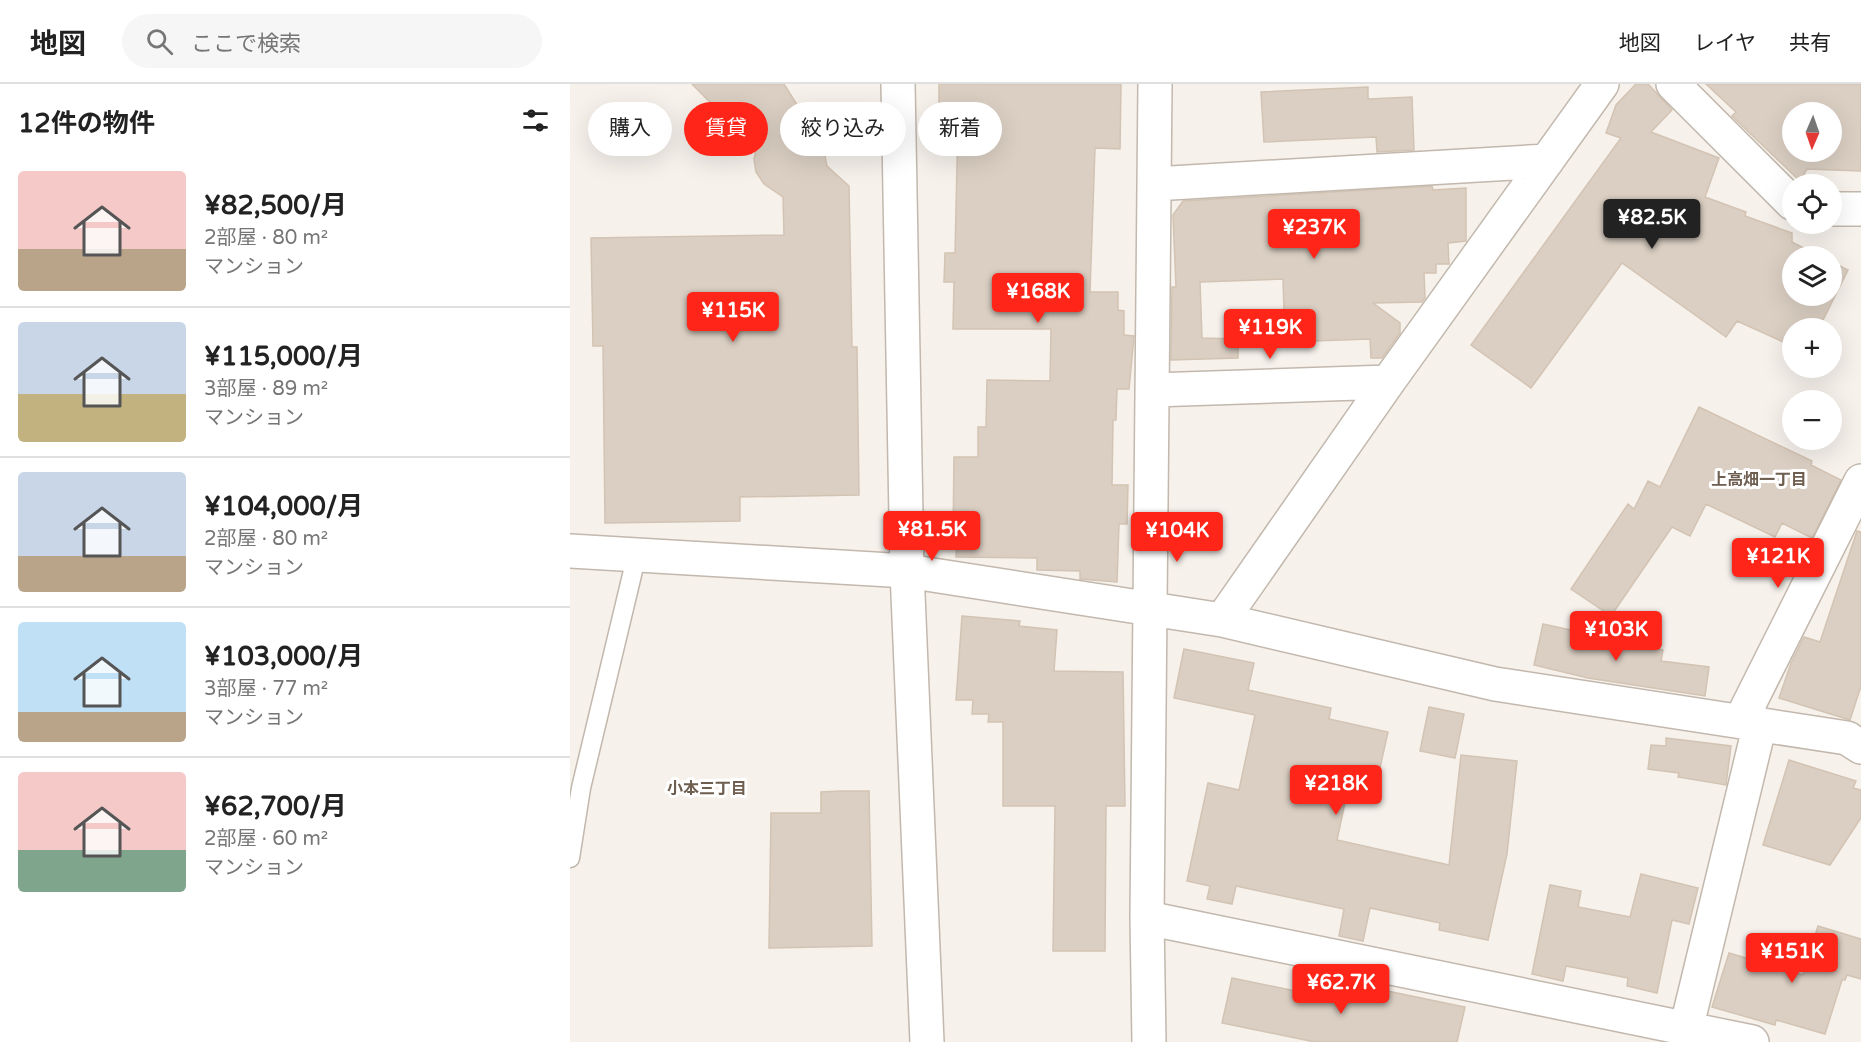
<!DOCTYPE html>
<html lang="ja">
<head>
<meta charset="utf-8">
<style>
  :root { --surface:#fff; --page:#f6f6f6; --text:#222; --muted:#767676; --line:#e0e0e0; --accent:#ff2519 }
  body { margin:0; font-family:"Varela Round","Noto Sans JP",sans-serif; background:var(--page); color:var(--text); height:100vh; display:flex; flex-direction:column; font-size:22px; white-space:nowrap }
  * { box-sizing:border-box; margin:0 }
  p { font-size:20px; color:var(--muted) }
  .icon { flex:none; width:33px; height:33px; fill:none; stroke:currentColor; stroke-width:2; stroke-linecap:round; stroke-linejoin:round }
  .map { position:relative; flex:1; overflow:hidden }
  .panel { display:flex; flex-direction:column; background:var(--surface); width:570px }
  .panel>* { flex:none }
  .hud { position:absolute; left:18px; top:18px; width:570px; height:54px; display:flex; gap:12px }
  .needle { width:39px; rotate:182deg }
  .fabs { position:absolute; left:1212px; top:18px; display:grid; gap:12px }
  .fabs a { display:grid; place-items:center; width:60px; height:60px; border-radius:50%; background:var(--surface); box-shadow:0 6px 24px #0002; font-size:30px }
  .price { position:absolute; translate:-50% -51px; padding:0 14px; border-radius:6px; background:var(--accent); color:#fff; font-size:20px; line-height:39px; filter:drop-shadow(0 2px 3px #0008) }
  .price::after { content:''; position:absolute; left:50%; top:36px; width:18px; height:14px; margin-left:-9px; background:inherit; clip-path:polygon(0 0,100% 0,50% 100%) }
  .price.current { background:#222; color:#fff }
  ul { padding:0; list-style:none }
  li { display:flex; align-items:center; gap:18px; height:150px; padding:0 18px }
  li+li { border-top:2px solid var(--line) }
  li span { display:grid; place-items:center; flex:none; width:168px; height:120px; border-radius:6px; color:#555 }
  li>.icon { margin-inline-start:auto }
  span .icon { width:72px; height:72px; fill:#fffc; stroke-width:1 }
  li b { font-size:26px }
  h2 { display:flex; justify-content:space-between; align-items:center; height:72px; padding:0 18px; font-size:26px }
  .chip { padding:0 21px; border-radius:27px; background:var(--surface); box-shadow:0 6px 24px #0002; font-size:21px; line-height:54px }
  .chip.current { background:var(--accent); color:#fff }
  header { display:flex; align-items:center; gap:36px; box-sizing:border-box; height:84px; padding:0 30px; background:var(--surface); border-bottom:2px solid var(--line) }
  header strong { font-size:28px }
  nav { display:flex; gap:33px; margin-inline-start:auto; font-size:21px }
  .search { width:420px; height:54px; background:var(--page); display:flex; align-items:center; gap:15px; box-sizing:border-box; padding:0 21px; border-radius:33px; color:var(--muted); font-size:22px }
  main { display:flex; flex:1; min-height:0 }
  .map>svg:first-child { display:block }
</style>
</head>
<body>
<header>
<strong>地図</strong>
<div class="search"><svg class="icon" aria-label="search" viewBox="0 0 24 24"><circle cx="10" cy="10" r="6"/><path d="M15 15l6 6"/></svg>ここで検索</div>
<nav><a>地図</a><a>レイヤ</a><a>共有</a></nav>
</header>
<main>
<section class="panel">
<h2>12件の物件<svg class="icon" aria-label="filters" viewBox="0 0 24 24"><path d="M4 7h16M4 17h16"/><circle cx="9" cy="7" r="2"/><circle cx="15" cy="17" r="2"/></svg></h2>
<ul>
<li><span style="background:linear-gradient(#f6c9c9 65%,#b9a48a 0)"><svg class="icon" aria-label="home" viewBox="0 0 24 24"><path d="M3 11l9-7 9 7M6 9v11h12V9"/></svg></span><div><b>¥82,500/月</b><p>2部屋 · 80 m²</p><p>マンション</p></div></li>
<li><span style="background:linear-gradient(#c9d6e8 60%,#c2b280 0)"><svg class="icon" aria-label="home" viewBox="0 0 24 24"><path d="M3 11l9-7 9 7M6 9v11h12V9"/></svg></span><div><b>¥115,000/月</b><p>3部屋 · 89 m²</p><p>マンション</p></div></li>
<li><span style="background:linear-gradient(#c9d6e8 70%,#b9a48a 0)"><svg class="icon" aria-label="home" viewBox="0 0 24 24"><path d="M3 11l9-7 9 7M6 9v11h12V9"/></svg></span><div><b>¥104,000/月</b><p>2部屋 · 80 m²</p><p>マンション</p></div></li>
<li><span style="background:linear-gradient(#bfe0f5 75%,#b9a48a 0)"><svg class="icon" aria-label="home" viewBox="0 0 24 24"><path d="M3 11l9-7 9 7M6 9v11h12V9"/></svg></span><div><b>¥103,000/月</b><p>3部屋 · 77 m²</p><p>マンション</p></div></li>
<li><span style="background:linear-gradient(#f6c9c9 65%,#7fa58c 0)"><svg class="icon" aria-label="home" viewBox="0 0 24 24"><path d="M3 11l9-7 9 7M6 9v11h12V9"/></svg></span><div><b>¥62,700/月</b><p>2部屋 · 60 m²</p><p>マンション</p></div></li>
</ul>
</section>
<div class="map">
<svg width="1291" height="958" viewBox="0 0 1291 958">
  <rect width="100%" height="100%" fill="#f6f1eb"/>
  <!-- building -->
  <path fill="#dbcfc3" stroke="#d3c3b3" stroke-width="1.5" fill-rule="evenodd" d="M 122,0 L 214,0 L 253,62 L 257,82 L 279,102 L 282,263 L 287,263 L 289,411 L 170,413 L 170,437 L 35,439 L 33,262 L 23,262 L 21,154 L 214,151 L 213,113 L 194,100 L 186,88 L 184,75 L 186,65 Z
    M 369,0 L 551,0 L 550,65 L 525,64 L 520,208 L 548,208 L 548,226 L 554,227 L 554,251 L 564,252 L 559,305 L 547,305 L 546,336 L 543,336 L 542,401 L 558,401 L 557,440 L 549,440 L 547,498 L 510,495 L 510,487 L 467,486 L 467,474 L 386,473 L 387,456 L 383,456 L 384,373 L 408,373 L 408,343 L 416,343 L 417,296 L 480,297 L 481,245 L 383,245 L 384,198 L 374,198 L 375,169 L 385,169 L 388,37 L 369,37 Z
    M 1066,0 L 1078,0 L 1102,26 L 1081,48 L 1149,74 L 1135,113 L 1176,128 L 1175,132 L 1222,149 L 1222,158 L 1249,172 L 1222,172 L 1222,212 L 1262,212 L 1262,178 L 1278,186 L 1249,244 L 1222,244 L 1222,262 L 1167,237 L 1156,253 L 1052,179 L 961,304 L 901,261 L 1051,54 L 1036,49 L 1046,21 Z
    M 1136,0 L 1291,0 L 1291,87 L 1237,85 L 1230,97 L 1162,32 L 1166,28 ZM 1222,28 L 1262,28 L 1262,68 L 1222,68 Z
    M 798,3 L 798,15 L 842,13 L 844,66 L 807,68 L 806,53 L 694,58 L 691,8 Z
    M 862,102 L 863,106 L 896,104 L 896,157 L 878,159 L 879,180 L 866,180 L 866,189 L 854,189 L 855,214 L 852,218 L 803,219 L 830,239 L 830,249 L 812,274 L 801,274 L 800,255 L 715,258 L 713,195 L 630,198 L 632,254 L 668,255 L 668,274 L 601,276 L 602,203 L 606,203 L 603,131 L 613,117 Z
    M 1129,323 L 1242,377 L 1241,381 L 1271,396 L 1242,454 L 1212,439 L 1205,453 L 1136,420 L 1120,452 L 1102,443 L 1041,532 L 1001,505 L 1058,420 L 1064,425 L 1078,397 L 1090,403 Z
    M 1287,447 L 1291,448 L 1291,602 L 1280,636 L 1209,614 L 1221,579 L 1234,553 L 1250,558 Z
    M 392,532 L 450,537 L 449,542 L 487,546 L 484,587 L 553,588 L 555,722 L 536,722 L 535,867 L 483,867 L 485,722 L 433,722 L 433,638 L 418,638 L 419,630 L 402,630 L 403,616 L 386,616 Z
    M 973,540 L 1093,566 L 1091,577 L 1139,583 L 1135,612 L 1018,594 L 964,581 Z
    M 614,565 L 684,579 L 678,606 L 761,624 L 759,635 L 818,648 L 805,706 L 779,700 L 767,756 L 879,781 L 891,671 L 947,677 L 937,770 L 918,856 L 869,846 L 870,839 L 800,824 L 793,857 L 769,852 L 774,825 L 666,802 L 662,820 L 637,815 L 640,802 L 617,797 L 638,699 L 669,706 L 685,631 L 604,614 Z
    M 859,623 L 894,630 L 885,674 L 850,667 Z
    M 1096,654 L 1161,662 L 1156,701 L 1108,693 L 1109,689 L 1078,685 L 1081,661 L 1096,662 Z
    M 1219,676 L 1286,697 L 1283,704 L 1291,706 L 1291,734 L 1260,781 L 1193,761 Z
    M 271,707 L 299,707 L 302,862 L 199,864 L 201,729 L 251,729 L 251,708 Z
    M 1071,790 L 1128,804 L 1119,840 L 1102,836 L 1087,909 L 1057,902 L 1058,894 L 996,882 L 993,897 L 962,890 L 980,801 L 1011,807 L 1008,823 L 1060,833 Z
    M 1248,842 L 1291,855 L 1291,895 L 1277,891 L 1275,896 L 1272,896 L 1255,950 L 1206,936 L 1205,941 L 1142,923 L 1159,869 L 1233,891 Z
    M 662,894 L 750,912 L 752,904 L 781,910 L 782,905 L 816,913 L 817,907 L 895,923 L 887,958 L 745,958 L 652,939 Z"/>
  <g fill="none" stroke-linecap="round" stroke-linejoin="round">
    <defs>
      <path id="service" d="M 0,774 L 11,704 L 67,470"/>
      <path id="minor" d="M 1103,0 L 1222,119
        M 584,100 L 977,77
        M 1262,125 L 1291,125
        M 583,306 L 818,298
        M 0,467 L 337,487 L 652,536 L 925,600 L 1277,654 L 1291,663
        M 652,536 L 818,298 L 1032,0
        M 1171,636 L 1291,397
        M 577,834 L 1182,958
        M 579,958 L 577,834 L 585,0
        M 1113,958 L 1190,640"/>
      <path id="tertiary" d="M 328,0 L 337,487 L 357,958"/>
    </defs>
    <!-- service casing -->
    <use href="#service" stroke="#c2b8ad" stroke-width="21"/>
    <!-- minor casing -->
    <use href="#minor" stroke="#c2b8ad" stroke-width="36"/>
    <!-- tertiary casing -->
    <use href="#tertiary" stroke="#c2b8ad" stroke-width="36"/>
    <!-- service -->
    <use href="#service" stroke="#fff" stroke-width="18"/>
    <!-- minor -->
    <use href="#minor" stroke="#fff" stroke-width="33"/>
    <!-- tertiary -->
    <use href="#tertiary" stroke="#fff" stroke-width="33"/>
  </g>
  <g text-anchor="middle" stroke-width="6" stroke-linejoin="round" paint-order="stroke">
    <!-- neighbourhood labels -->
    <g font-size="16" font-weight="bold" fill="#6e5e4f" stroke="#fff">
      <text x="1189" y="401">上高畑一丁目</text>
      <text x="137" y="710">小本三丁目</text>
    </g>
  </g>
</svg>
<div class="fabs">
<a><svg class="needle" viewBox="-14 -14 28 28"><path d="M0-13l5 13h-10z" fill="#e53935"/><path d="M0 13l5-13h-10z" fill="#767676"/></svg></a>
<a><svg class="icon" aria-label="locate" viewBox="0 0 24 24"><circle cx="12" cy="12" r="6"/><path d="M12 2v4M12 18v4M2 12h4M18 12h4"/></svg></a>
<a><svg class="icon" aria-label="layers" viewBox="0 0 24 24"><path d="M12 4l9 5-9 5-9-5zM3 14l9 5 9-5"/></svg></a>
<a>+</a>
<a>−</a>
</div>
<b class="price current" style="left:1082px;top:166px">¥82.5K</b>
<b class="price" style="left:744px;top:176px">¥237K</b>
<b class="price" style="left:468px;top:240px">¥168K</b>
<b class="price" style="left:163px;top:259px">¥115K</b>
<b class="price" style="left:700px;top:276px">¥119K</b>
<b class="price" style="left:362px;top:478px">¥81.5K</b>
<b class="price" style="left:607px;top:479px">¥104K</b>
<b class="price" style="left:1208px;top:505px">¥121K</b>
<b class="price" style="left:1046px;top:578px">¥103K</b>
<b class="price" style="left:766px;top:732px">¥218K</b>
<b class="price" style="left:1222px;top:900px">¥151K</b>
<b class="price" style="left:771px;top:931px">¥62.7K</b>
<div class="hud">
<a class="chip">購入</a>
<a class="chip current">賃貸</a>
<a class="chip">絞り込み</a>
<a class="chip">新着</a>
</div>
</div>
</main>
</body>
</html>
